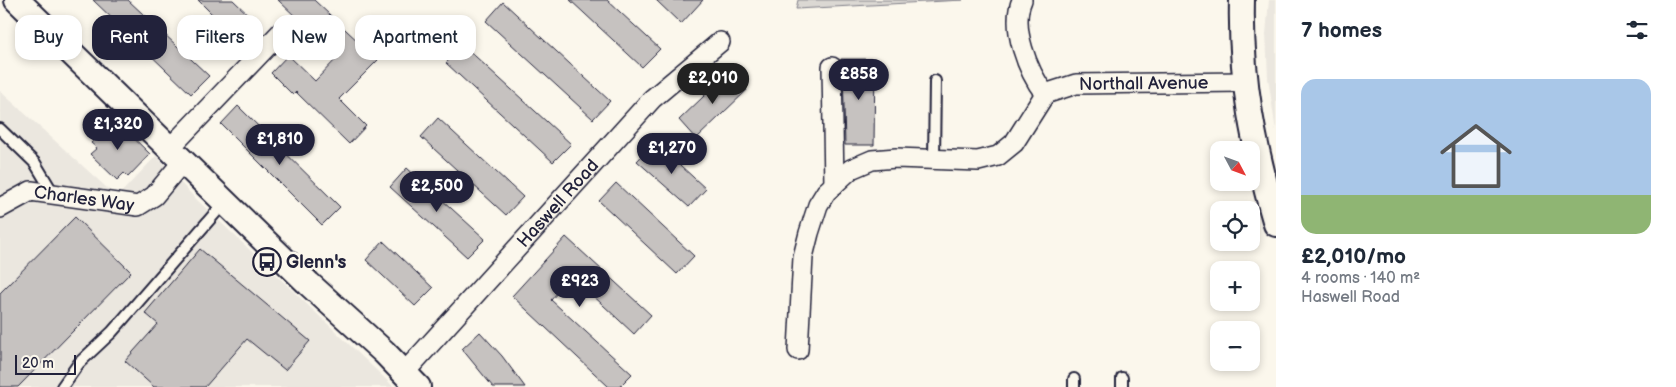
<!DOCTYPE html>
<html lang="en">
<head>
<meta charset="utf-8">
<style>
  :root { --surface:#fff; --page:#f6f6f7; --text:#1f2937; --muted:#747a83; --line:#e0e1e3; --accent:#22223b }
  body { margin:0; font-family:"Balsamiq Sans",sans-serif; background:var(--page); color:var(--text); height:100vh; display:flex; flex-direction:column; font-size:19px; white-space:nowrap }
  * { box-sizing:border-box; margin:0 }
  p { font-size:16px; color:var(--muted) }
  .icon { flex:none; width:28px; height:28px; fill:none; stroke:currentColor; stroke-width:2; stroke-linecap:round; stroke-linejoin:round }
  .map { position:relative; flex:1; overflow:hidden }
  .drawer { display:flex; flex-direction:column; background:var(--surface); width:400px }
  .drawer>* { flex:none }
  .top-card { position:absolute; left:15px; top:15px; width:475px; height:45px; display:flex; gap:10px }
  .needle { width:32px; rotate:131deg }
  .controls { position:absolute; left:1210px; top:141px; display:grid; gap:10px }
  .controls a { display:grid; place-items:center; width:50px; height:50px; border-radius:10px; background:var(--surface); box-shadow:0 2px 8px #0003; font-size:25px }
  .scale { position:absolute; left:15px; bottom:12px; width:61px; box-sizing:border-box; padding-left:5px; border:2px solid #22223b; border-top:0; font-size:14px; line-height:18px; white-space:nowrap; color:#22223b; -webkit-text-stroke:4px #fbf7ec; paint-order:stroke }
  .price { position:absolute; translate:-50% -42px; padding:0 11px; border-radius:18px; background:var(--accent); color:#fff; font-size:16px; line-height:32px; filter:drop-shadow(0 1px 2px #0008) }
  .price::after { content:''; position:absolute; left:50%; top:30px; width:15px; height:11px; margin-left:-8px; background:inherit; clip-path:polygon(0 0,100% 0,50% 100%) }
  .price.selected { background:#222; color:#fff }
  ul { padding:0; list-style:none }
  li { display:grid; align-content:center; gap:10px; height:265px; padding:0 25px }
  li+li { border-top:1px solid var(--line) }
  li span { display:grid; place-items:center; height:155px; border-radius:15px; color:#555 }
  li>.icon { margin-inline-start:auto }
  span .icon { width:90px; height:90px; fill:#fffc; stroke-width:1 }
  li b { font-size:21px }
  h2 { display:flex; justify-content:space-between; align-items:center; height:60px; padding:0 25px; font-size:21px }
  .pill { padding:0 18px; border-radius:15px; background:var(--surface); box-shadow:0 2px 8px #0003; font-size:18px; line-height:45px }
  .pill.selected { background:var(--accent); color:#fff }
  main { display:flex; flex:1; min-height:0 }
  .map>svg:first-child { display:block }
</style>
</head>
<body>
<main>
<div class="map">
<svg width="1276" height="387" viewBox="0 0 1276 387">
  <rect width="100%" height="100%" fill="#fbf7ec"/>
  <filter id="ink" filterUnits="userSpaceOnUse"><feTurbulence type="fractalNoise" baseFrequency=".02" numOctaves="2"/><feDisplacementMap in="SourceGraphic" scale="10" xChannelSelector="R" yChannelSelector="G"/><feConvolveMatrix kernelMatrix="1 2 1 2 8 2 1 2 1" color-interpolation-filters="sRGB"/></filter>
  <g filter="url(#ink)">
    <!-- built -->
    <path fill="#ebe7df" d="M 1269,0 L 1276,0 L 1276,131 L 1268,78 L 1266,34 Z
      M 0,91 L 117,197 L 156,156 L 193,196 L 394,387 L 0,387 Z"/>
    <!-- green -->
    <path fill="#dbd8d3" stroke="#7e7d87" d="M 798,0 L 963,0 L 796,9 Z"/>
    <!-- building -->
    <path fill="#c6c2c0" stroke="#22223b" d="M 93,0 L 128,0 L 209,76 L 191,94 Z
      M 198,0 L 233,0 L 257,23 L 239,41 Z
      M 278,0 L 314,0 L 378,60 L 339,99 L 366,126 L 349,144 L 296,92 L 293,95 L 271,73 L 288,55 L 315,81 L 338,57 Z
      M 570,0 L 607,0 L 660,49 L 642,67 Z
      M 656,0 L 703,0 L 681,24 Z
      M 503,2 L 610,101 L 593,119 L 486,21 Z
      M 463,45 L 571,144 L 553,162 L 446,63 Z
      M 841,59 L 875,59 L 874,145 L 845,145 L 843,67 Z
      M 729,72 L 747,90 L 696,139 L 679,120 Z
      M 238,106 L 340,207 L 322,225 L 221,124 Z
      M 438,118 L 523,197 L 506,215 L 421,137 Z
      M 114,119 L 150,154 L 128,177 L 124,173 L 117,180 L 90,154 L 97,148 L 91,143 Z
      M 655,142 L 706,189 L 689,207 L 637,161 Z
      M 407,168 L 485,239 L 467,257 L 390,187 Z
      M 616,183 L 694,256 L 677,274 L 599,201 Z
      M 75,217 L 131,272 L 18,387 L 0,387 L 0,293 Z
      M 566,237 L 651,315 L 634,334 L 572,276 L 551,300 L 632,374 L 619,387 L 609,387 L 512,296 Z
      M 383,241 L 433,288 L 415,306 L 366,260 Z
      M 200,249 L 310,341 L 285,370 L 247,339 L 205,387 L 154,387 L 125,361 L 158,324 L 145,313 Z
      M 480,332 L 502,356 L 525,387 L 493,387 L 462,349 Z"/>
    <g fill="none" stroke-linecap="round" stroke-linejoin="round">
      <defs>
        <path id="service" d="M 0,129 L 35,163 L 53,193
          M 934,160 L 935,81
          M 1122,378 L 1122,387
          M 62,387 L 79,363 L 112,332 L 224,203
          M 1074,387 L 1074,379"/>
        <g id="minor">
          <path d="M 1022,0 C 1010,27 1028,72 1045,94"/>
          <path d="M 832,67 L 834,185"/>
          <path d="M 170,148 L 281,32"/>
          <path id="s1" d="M 0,208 L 31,191 L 138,206 L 154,196 L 184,160"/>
          <path id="s2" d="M 798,350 L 803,257 L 809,233 L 818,205 L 826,192 L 851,169 L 872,160 L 896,158 L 978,161 L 998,156 L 1014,143 L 1045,94 L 1076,84 L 1244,82"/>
          <path id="s3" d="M 404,373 L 652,99 L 720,42"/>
        </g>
        <path id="tertiary" d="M 17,0 L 309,284 L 384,352 L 418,387
          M 1242,0 C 1240,80 1254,148 1276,224"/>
      </defs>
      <!-- service casing -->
      <use href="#service" stroke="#22223b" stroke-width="14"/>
      <!-- minor casing -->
      <use href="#minor" stroke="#22223b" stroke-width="22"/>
      <!-- tertiary casing -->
      <use href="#tertiary" stroke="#22223b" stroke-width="28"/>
      <!-- service -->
      <use href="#service" stroke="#fbf7ec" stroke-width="10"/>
      <!-- minor -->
      <use href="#minor" stroke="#fbf7ec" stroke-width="19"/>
      <!-- tertiary -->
      <use href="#tertiary" stroke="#fbf7ec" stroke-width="24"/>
    </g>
  </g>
  <!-- icons -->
  <defs>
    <symbol id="bus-ring" viewBox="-11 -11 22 22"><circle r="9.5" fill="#fbf7ec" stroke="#22223b" stroke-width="1.5"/><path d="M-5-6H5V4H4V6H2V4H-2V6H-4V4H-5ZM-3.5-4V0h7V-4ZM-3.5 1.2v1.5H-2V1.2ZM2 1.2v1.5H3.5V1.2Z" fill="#22223b"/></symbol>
  </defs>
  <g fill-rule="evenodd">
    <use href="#bus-ring" x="251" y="246" width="32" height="32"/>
  </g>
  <g text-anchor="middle" stroke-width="5" stroke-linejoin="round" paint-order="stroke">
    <!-- street labels -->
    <g font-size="18" fill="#22223b" stroke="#fbf7ec">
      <text dy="6" stroke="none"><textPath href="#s2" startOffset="525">Northall Avenue</textPath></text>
      <text dy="6" stroke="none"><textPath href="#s1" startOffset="89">Charles Way</textPath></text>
      <text dy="6" stroke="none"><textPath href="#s3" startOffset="229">Haswell Road</textPath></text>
    </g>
    <!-- poi labels -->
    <g font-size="18" font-weight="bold" fill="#22223b" stroke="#fbf7ec" text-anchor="start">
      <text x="286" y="268">Glenn's</text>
    </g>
  </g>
</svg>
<div class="controls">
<a><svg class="needle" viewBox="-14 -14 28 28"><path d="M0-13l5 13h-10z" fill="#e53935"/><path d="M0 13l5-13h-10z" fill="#747a83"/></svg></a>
<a><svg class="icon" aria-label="locate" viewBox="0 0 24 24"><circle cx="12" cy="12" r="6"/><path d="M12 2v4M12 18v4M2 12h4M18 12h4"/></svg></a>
<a>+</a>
<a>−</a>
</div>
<div class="scale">20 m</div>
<b class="price" style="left:859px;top:101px">£858</b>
<b class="price selected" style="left:713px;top:105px">£2,010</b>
<b class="price" style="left:118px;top:151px">£1,320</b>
<b class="price" style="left:280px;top:166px">£1,810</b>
<b class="price" style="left:672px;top:175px">£1,270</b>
<b class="price" style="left:437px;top:213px">£2,500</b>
<b class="price" style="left:580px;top:308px">£923</b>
<div class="top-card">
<a class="pill">Buy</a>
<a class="pill selected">Rent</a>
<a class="pill">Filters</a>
<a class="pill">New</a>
<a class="pill">Apartment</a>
</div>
</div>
<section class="drawer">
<h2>7 homes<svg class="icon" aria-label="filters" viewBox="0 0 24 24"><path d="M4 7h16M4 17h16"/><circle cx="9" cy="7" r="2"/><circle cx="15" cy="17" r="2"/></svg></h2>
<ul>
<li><span style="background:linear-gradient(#a9c7e8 75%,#8fb573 0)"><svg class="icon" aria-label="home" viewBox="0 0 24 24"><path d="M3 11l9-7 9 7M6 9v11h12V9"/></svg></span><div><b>£2,010/mo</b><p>4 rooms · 140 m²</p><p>Haswell Road</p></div></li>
</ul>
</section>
</main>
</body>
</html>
